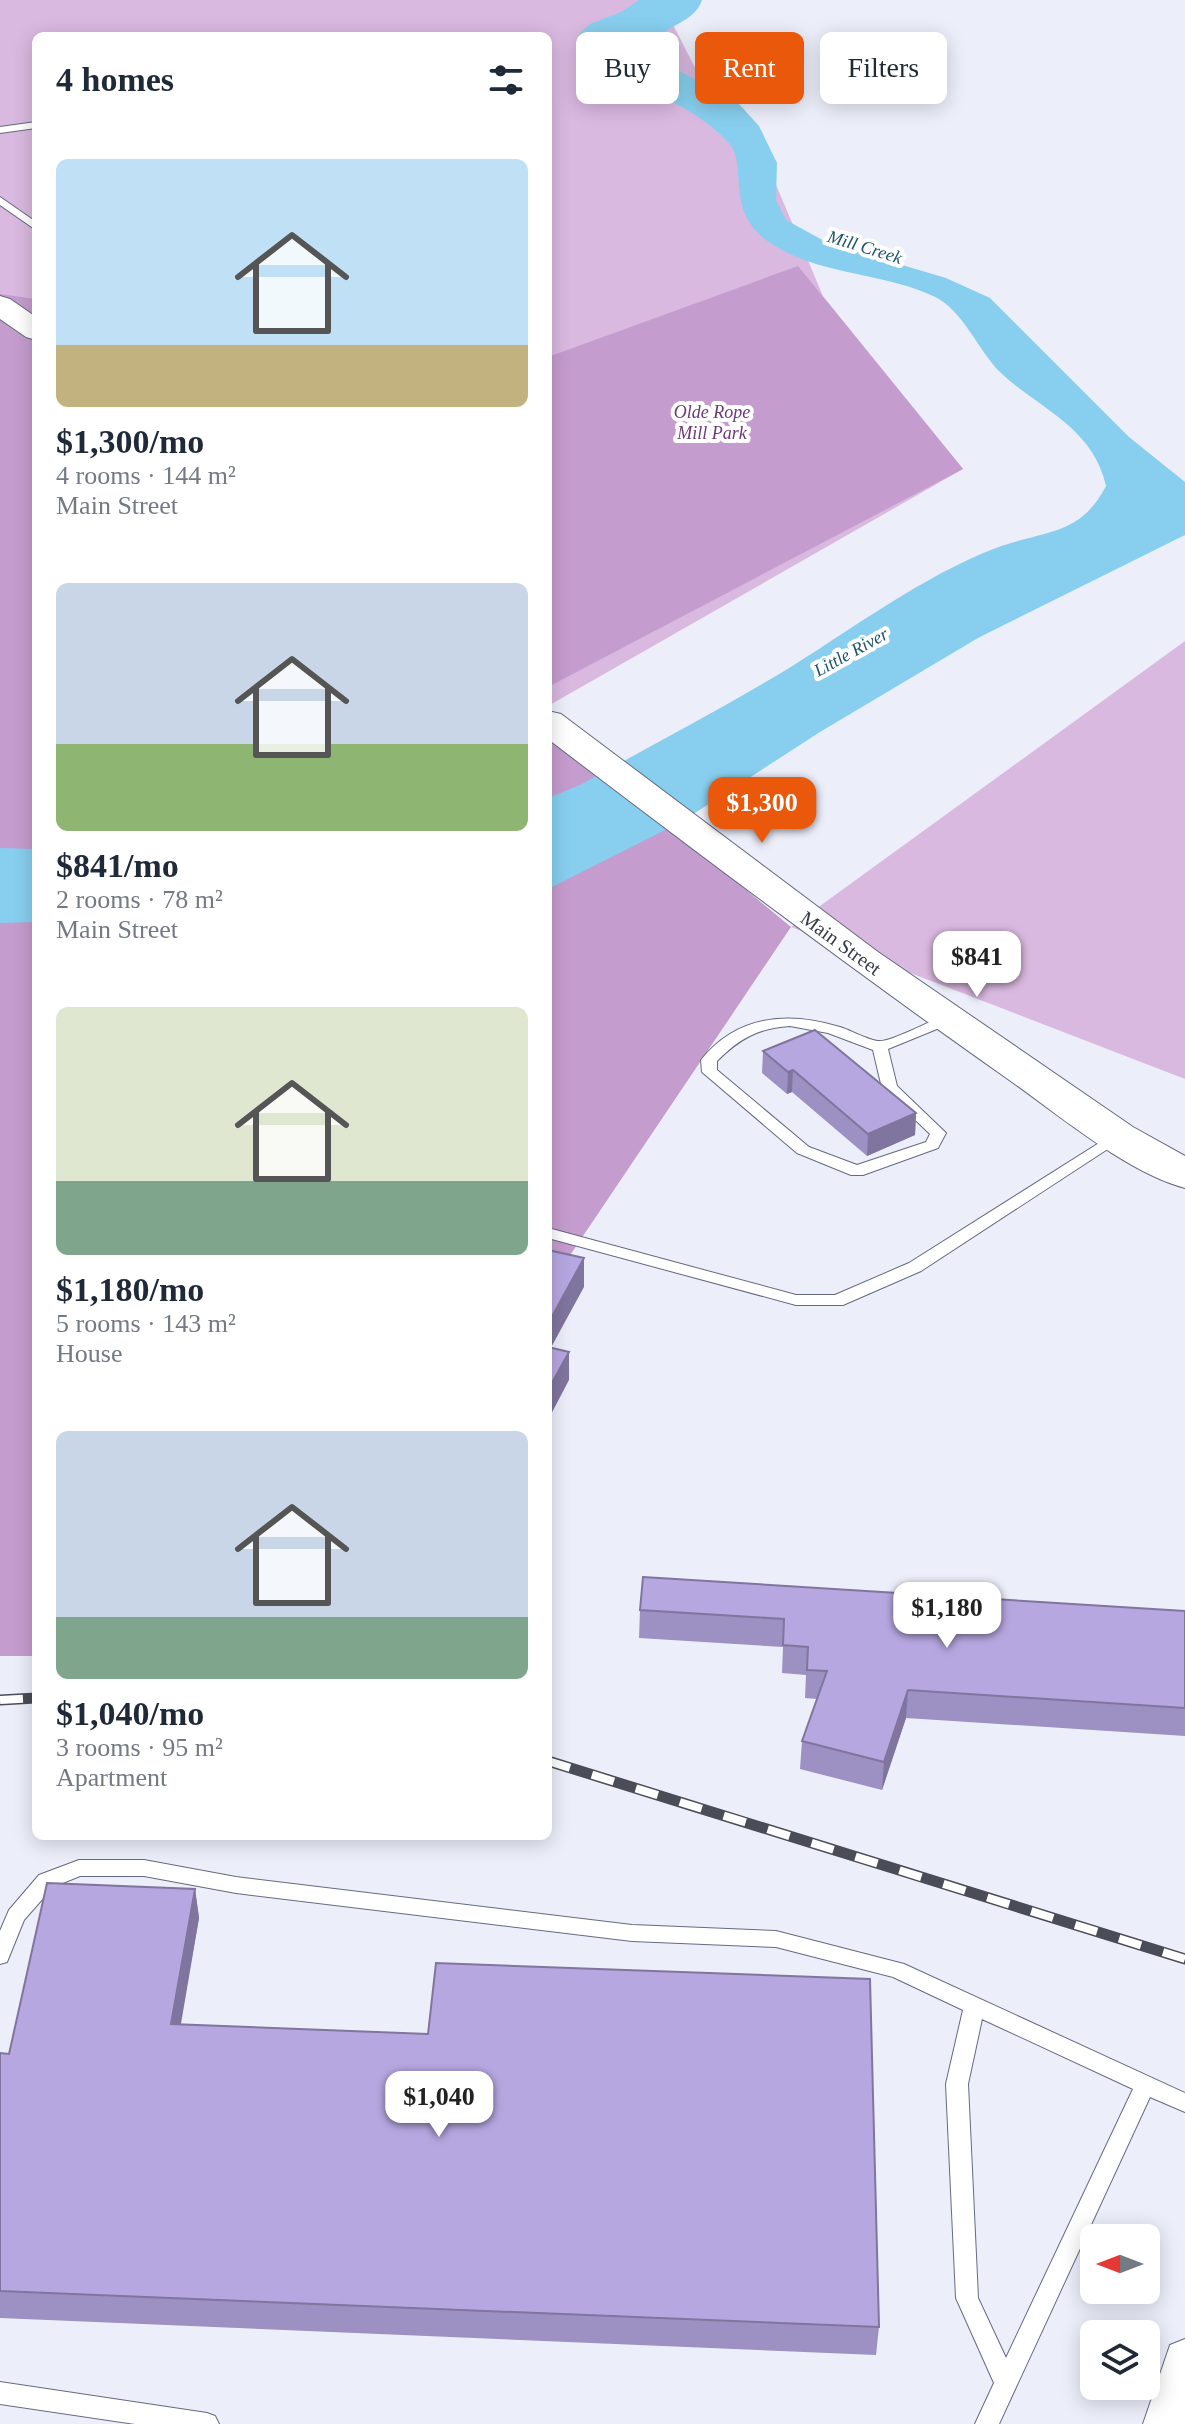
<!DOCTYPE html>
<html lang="en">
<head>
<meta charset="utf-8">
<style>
  :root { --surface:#fff; --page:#f2f2f3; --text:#1f2937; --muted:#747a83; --accent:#ea580c }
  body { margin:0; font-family:"Times New Roman",serif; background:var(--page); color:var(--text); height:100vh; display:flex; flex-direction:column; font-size:30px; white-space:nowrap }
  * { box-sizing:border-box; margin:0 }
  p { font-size:26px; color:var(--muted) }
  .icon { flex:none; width:44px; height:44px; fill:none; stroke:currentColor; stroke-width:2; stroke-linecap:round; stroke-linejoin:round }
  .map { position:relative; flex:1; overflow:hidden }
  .panel { position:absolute; left:32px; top:32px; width:520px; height:1808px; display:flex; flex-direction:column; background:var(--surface); border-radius:12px; box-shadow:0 4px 20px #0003 }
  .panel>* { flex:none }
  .hud { position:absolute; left:576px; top:32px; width:488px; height:72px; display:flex; gap:16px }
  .needle { width:52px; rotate:270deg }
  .controls { position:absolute; left:1080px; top:2224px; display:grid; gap:16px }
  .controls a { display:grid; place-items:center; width:80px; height:80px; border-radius:12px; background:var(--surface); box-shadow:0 4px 20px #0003; font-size:40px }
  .price { position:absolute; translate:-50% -68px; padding:0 18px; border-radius:16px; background:#fff; color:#222; font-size:26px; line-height:52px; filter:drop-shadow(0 2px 4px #0008) }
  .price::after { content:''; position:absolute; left:50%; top:48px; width:24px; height:18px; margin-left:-12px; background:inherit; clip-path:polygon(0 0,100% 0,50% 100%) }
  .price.on { background:var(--accent); color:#fff }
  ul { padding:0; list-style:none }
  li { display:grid; align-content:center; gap:16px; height:424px; padding:0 24px }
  li span { display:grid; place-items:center; height:248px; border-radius:12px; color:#555 }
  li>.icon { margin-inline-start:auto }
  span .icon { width:144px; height:144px; fill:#fffc; stroke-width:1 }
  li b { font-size:34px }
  h2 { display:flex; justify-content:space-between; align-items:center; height:96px; padding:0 24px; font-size:34px }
  .tag { padding:0 28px; border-radius:12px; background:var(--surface); box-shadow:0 4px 20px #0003; font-size:28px; line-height:72px }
  .tag.on { background:var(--accent); color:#fff }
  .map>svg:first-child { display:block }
</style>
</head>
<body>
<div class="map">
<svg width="1185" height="2424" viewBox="0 0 1185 2424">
  <rect width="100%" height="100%" fill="#eceffa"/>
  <!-- green -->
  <path fill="#dab9e0" d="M 0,0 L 694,0 L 667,13 L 708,93 L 744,109 L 823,296 L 963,469 L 548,706 L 548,36 L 36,36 L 36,1500 L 0,1507 Z
    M 1185,641 L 1185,1079 L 791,927 Z"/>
  <!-- forest -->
  <path fill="#c59cce" d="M 798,266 L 963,469 L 548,687 L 548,357 Z
    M 0,294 L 36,299 L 36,1656 L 0,1656 Z
    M 548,735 L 669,826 L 791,927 L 548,1288 Z"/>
  <!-- water -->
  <path fill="#88cfef" d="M 639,0 L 702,0 C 694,26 657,25 652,49 L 665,63 L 738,103 L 759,126 L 777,163 L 776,200 L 786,220 L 828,243 L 946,278 L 990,298 L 1129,437 L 1185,482 L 1185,535 L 978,638 L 820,732 L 681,822 L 548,889 L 548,798 L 580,785 C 647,748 715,712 781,673 C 848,632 922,576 996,548 C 1043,530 1080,537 1106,486 C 1093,427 1039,409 1001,373 C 978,351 963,309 933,296 C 879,271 816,276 766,240 C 724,208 749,164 728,142 C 683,94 627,91 582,56 L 576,45 L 579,34 L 590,24 L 621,12 Z
    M 0,848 L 36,849 L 36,922 L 0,923 Z"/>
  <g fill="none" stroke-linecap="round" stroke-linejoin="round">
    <defs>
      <path id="lane" d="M 36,122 L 36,128 L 0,133 L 0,127 Z
        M 0,197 L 36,222 L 36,230 L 0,205 Z
        M 949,1015 L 956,1019 L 954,1022 L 888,1049 L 897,1086 L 946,1133 L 938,1148 L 863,1175 L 851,1175 L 797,1153 L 702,1072 L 701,1060 C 737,1015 788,1011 840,1027 C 850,1030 872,1042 880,1041 C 894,1041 932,1019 949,1015 ZM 790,1026 L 828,1033 L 873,1050 L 882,1088 L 930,1134 L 926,1142 L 857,1165 L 809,1147 L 717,1070 L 717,1061 C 739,1039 758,1028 790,1026 Z
        M 1118,1131 L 1123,1133 L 1126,1136 L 1123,1139 L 921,1271 L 843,1305 L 796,1305 L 548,1238 L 548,1228 L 796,1295 L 835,1295 L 909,1263 Z
        M 79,1860 L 144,1860 L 236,1877 L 632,1925 L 776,1931 L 904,1964 L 1185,2093 L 1185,2112 L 1150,2097 L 999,2424 L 975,2424 L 994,2383 L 956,2298 L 946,2084 L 963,2010 L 893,1977 L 776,1947 L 632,1941 L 236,1893 L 144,1876 L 80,1876 L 53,1887 L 24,1920 L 7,1962 L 0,1964 L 0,1931 L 9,1910 L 39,1875 ZM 982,2019 L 1133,2089 L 1006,2358 L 978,2298 L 968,2084 Z
        M 0,2382 L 207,2413 L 215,2416 L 219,2424 L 135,2424 L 0,2404 Z"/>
      <path id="street" d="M 1185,2339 L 1185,2424 L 1143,2424 L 1170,2345 Z"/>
      <path id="secondary" d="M 0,296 L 10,299 L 36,317 L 36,340 L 26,337 L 0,319 Z
        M 548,711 L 561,714 L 878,952 L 1133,1127 L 1185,1156 L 1185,1188 C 1127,1173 1055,1112 1005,1077 C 850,968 699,854 548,739 Z"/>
    </defs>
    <!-- lane casing -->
    <use href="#lane" stroke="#646a81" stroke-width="2"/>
    <!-- street casing -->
    <use href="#street" stroke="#646a81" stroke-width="2"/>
    <!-- secondary casing -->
    <use href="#secondary" stroke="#646a81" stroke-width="2"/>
    <!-- lane -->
    <use href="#lane" fill="#fff" fill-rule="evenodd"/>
    <!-- street -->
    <use href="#street" fill="#fff" fill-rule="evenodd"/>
    <!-- secondary -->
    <use href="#secondary" fill="#fff" fill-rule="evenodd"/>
    <defs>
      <path id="rail" d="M 0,1700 L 36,1698
        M 548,1761 L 1185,1959"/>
    </defs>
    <!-- rail casing -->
    <use href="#rail" stroke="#4a4c57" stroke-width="11"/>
    <!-- rail -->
    <use href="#rail" stroke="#fff" stroke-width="8" stroke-dasharray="23" stroke-linecap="butt"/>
  </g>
  <!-- wall -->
  <path fill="#9d90c2" d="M 763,1051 L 916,1113 L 915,1135 L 867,1156 L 792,1092 L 787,1094 L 762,1073 Z
    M 640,1610 L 1185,1611 L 1185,1736 L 906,1718 L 882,1790 L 800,1769 L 802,1741 L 817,1699 L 805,1698 L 806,1675 L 782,1673 L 783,1647 L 639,1638 Z
    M 195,1889 L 199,1918 L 180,2024 L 879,2327 L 876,2355 L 0,2318 L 0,2053 L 9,2054 Z"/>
  <!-- shaded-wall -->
  <path fill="#80759e" d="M 793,1070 L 792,1092 L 787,1094 L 788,1072 Z
    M 916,1113 L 915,1135 L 867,1156 L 868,1134 Z
    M 584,1258 L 584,1287 L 548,1353 L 548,1324 Z
    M 569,1352 L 569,1380 L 548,1420 L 548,1390 Z
    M 908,1690 L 906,1718 L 882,1790 L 884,1762 Z
    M 195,1889 L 199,1918 L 176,2053 L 171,2024 Z"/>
  <!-- building -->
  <path fill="#b7a7e1" stroke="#80759e" stroke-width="2" d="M 815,1030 L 916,1113 L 868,1134 L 793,1070 L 788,1072 L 763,1051 Z
    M 548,1250 L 584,1258 L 548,1324 Z
    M 548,1347 L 569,1352 L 548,1390 Z
    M 643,1577 L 1185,1611 L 1185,1708 L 908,1690 L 884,1762 L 802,1741 L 827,1671 L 807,1670 L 808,1647 L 783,1645 L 784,1619 L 640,1610 Z
    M 47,1883 L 195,1889 L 171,2024 L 428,2034 L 436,1963 L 870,1979 L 879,2327 L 0,2291 L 0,2053 L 9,2054 Z"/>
  <g text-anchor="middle" stroke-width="8" stroke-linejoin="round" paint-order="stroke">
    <!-- far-water labels -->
    <g font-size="18" font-style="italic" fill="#1b546a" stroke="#fff">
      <text transform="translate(865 247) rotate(17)" y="6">Mill Creek</text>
      <text transform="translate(851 652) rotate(-29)" y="6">Little River</text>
    </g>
    <!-- far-park labels -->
    <g font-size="18" font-style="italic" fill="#6c3977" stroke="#fff">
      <text x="712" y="418">Olde Rope<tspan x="712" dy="21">Mill Park</tspan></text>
    </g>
    <!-- street labels -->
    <g font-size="20" fill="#383a45" stroke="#fff">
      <text transform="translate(841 943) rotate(36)" y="7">Main Street</text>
    </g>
  </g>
</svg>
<div class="controls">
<a><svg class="needle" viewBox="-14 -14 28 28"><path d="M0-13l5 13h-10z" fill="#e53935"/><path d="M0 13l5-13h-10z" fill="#747a83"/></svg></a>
<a><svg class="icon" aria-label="layers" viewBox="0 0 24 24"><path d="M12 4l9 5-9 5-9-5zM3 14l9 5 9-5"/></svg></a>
</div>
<b class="price on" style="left:762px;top:845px">$1,300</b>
<b class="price" style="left:977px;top:999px">$841</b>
<b class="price" style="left:947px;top:1650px">$1,180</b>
<b class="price" style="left:439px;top:2139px">$1,040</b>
<div class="hud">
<a class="tag">Buy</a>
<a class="tag on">Rent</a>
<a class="tag">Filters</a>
</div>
<section class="panel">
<h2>4 homes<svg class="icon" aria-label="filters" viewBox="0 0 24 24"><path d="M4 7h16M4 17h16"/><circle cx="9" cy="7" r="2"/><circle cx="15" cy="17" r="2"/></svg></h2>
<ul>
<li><span style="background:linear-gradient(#bfe0f5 75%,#c2b280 0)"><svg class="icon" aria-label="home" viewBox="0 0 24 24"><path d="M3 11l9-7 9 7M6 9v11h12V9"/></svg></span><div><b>$1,300/mo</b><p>4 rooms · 144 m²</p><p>Main Street</p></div></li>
<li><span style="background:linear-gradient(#c9d6e8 65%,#8fb573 0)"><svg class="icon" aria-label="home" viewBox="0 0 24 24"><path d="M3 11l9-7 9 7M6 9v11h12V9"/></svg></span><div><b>$841/mo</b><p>2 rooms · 78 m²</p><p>Main Street</p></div></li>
<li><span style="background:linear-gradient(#dfe7d0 70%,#7fa58c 0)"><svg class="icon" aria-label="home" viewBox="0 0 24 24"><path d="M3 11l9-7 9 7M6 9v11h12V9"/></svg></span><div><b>$1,180/mo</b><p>5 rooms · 143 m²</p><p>House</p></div></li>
<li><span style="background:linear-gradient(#c9d6e8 75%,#7fa58c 0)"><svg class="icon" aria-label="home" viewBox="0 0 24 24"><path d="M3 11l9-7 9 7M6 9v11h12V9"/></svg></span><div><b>$1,040/mo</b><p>3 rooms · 95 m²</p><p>Apartment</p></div></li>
</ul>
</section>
</div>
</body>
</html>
